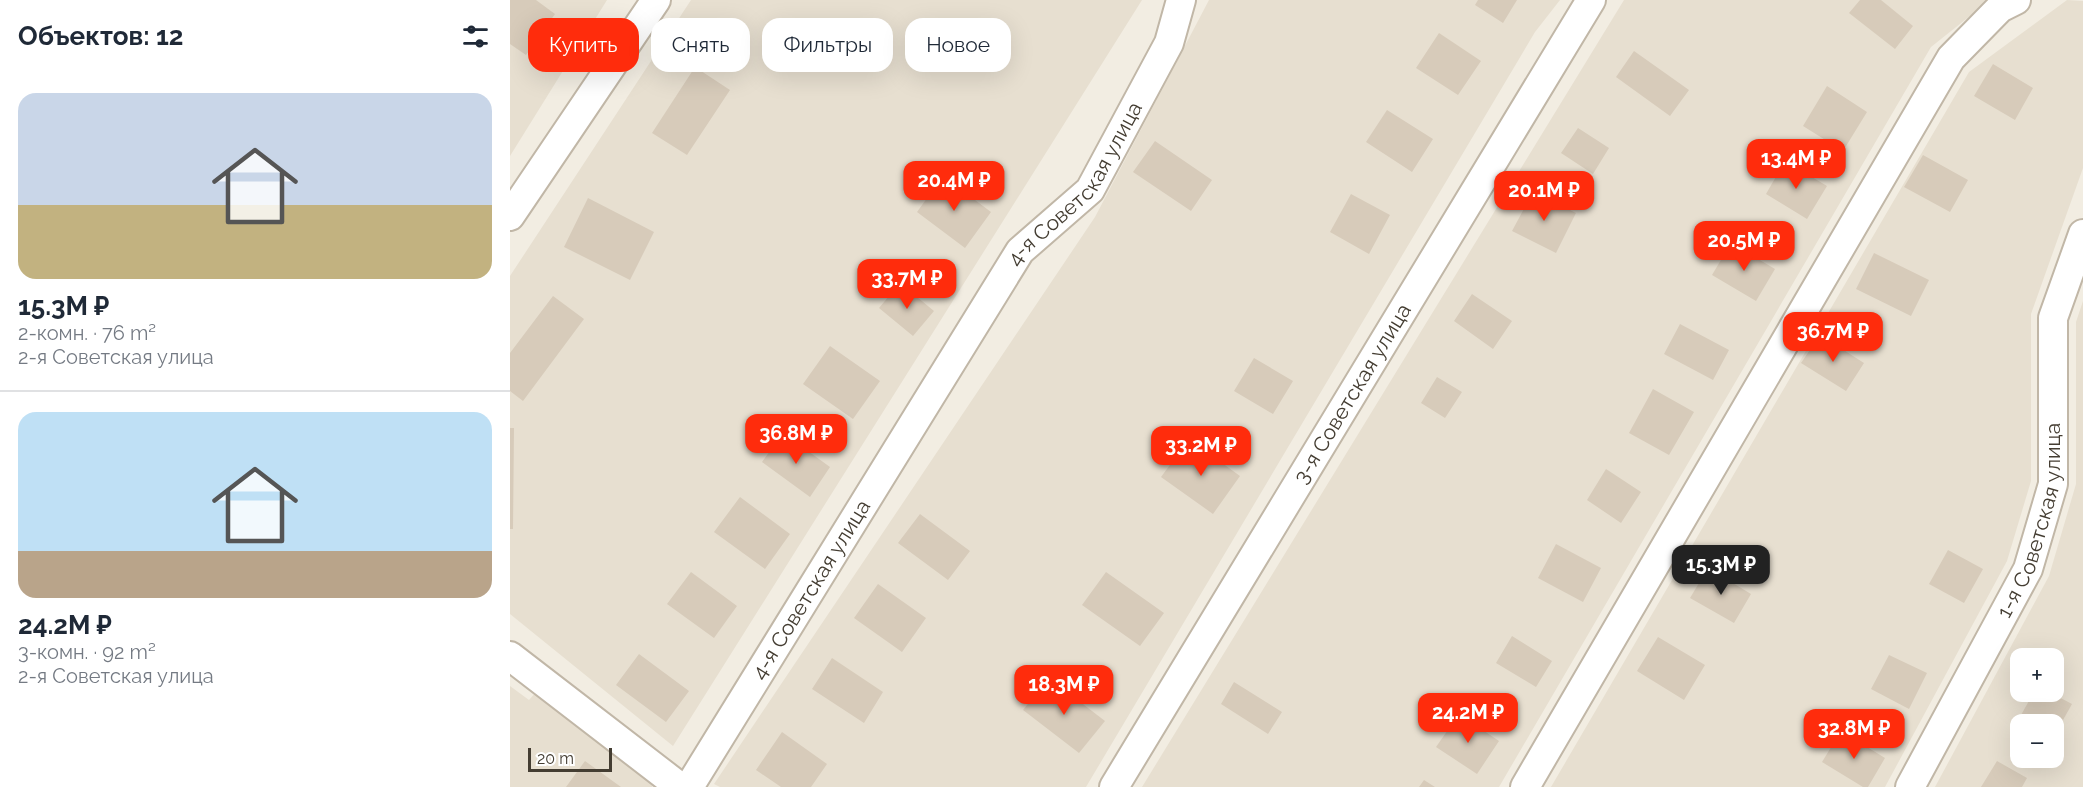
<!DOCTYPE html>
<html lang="ru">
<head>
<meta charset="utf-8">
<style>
  :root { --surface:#fff; --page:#f6f6f7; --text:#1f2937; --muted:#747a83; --line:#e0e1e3; --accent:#ff2c0c }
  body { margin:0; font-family:Raleway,sans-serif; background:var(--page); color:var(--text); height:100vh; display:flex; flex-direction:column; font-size:22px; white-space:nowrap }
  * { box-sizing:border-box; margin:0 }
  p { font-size:20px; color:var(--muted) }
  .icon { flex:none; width:33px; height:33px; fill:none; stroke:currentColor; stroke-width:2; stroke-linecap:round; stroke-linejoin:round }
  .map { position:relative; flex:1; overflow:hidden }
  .panel { display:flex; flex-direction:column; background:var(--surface); width:510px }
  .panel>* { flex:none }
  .guide { position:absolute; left:18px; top:18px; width:570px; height:54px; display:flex; gap:12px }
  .buttons { position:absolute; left:1500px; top:648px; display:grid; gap:12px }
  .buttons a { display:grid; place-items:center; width:54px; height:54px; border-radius:12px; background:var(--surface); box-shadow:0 6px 24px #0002; font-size:30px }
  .scale { position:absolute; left:18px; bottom:15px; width:84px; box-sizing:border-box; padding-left:6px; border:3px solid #443d32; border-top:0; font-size:16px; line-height:21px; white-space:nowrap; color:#443d32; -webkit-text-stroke:4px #fff; paint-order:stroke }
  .price { position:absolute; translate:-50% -51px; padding:0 14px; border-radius:12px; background:var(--accent); color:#fff; font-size:20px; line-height:39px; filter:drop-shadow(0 2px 3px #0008) }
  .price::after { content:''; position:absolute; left:50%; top:36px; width:18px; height:14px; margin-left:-9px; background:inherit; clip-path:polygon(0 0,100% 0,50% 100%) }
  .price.selected { background:#222; color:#fff }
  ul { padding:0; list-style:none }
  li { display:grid; align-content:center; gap:12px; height:318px; padding:0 18px }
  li+li { border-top:2px solid var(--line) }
  li span { display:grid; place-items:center; height:186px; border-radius:18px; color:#555 }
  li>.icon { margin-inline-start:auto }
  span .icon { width:108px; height:108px; fill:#fffc; stroke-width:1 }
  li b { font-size:26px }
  h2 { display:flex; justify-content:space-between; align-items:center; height:72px; padding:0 18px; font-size:26px }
  .pill { padding:0 21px; border-radius:18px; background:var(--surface); box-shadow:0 6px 24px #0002; font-size:21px; line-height:54px }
  .pill.selected { background:var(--accent); color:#fff }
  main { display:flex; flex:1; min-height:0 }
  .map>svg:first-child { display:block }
</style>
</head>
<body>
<main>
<section class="panel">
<h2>Объектов: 12<svg class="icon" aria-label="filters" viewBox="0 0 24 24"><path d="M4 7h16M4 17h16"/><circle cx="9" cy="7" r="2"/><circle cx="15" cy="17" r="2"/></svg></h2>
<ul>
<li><span style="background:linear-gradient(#c9d6e8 60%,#c2b280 0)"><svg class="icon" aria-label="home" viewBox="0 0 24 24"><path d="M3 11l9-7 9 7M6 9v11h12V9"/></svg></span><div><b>15.3M ₽</b><p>2-комн. · 76 m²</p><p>2-я Советская улица</p></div></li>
<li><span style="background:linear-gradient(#bfe0f5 75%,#b9a48a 0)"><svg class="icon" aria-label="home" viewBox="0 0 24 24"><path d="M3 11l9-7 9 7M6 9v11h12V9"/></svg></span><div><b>24.2M ₽</b><p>3-комн. · 92 m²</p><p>2-я Советская улица</p></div></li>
</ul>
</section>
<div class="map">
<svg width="1573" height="787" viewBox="0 0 1573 787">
  <rect width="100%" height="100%" fill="#f2ede2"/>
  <!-- residential -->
  <path fill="#e7dfd0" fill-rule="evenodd" d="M 0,0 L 97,0 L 0,156 Z
    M 181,0 L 632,0 L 163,746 L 0,614 L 0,276 Z
    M 699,0 L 1050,0 L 1025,32 L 576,787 L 210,787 L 204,784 L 585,217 Z
    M 1114,0 L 1480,0 L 1421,47 L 989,787 L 632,787 Z
    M 1557,0 L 1573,1 L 1573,168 L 1521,314 L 1521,481 L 1497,561 L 1375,787 L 1041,787 L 1459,72 Z
    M 1573,301 L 1573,787 L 1425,787 L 1539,576 L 1566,484 L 1566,322 ZM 1510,658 L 1544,658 L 1544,692 L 1510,692 ZM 1510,724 L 1544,724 L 1544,758 L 1510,758 Z
    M 0,686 L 19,700 L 27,691 L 143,785 L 142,787 L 0,787 Z"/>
  <!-- building -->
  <path fill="#d7cbba" d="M 0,0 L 26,0 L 45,14 L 16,55 L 0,44 Z
    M 968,0 L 1007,0 L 993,23 L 965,5 Z
    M 1350,0 L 1371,0 L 1403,26 L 1385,49 L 1339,13 Z
    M 929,33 L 971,61 L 948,95 L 906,68 Z
    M 1124,51 L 1179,90 L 1160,116 L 1106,77 Z
    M 1483,64 L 1523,88 L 1505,120 L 1464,96 Z
    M 185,67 L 220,90 L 177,155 L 142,133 Z
    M 1317,86 L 1357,112 L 1333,151 L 1293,126 Z
    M 877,110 L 923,139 L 902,172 L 856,142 Z
    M 1068,128 L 1099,148 L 1083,174 L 1051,153 Z
    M 645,141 L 702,180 L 681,211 L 623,172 Z
    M 1413,155 L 1458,180 L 1440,212 L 1394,187 Z
    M 1275,161 L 1317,186 L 1297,219 L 1256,194 Z
    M 433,176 L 481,212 L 455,248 L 407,212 Z
    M 1023,192 L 1066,213 L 1046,253 L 1002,231 Z
    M 841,194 L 880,215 L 859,254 L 820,232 Z
    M 78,198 L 144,232 L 120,280 L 54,247 Z
    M 1221,243 L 1265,269 L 1246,301 L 1202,275 Z
    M 1364,253 L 1419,280 L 1401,316 L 1346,289 Z
    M 390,283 L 424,311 L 403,336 L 369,308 Z
    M 962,294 L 1002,321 L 983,349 L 944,321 Z
    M 43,296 L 74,319 L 13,401 L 0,391 L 0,353 Z
    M 1170,324 L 1219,350 L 1203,380 L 1154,354 Z
    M 1310,335 L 1354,363 L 1336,391 L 1291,363 Z
    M 320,346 L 370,381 L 343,419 L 293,384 Z
    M 744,358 L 783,381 L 763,414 L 724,391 Z
    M 927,377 L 952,392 L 935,418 L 911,403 Z
    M 1143,389 L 1184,412 L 1159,455 L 1119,433 Z
    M 0,428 L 4,428 L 3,529 L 0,529 Z
    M 273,433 L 320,467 L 300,497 L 252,462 Z
    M 679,439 L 730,476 L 703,514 L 651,477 Z
    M 1096,469 L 1131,492 L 1111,523 L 1077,500 Z
    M 230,497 L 280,534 L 255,569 L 204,532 Z
    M 410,514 L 460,551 L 438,580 L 388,543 Z
    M 1046,544 L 1091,568 L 1073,602 L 1028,578 Z
    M 1438,550 L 1473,569 L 1454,603 L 1419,584 Z
    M 1198,568 L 1241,594 L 1224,623 L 1180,598 Z
    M 181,572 L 227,606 L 204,638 L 157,604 Z
    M 596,572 L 654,613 L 630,646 L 572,605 Z
    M 368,584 L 416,618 L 392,652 L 344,618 Z
    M 1002,636 L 1042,661 L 1026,687 L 986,663 Z
    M 1148,637 L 1195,665 L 1174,700 L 1127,671 Z
    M 129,654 L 179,691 L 156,722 L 106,685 Z
    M 1379,655 L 1417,673 L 1399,709 L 1361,689 Z
    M 322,658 L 373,692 L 354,723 L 302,689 Z
    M 539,678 L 595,721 L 569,753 L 513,710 Z
    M 724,682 L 772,712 L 758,734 L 711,704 Z
    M 1524,692 L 1539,692 L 1562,704 L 1544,736 L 1544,724 L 1512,724 L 1507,722 Z
    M 949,714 L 989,741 L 967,774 L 926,747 Z
    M 1331,731 L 1375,758 L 1358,787 L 1353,787 L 1312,762 Z
    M 272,732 L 317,764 L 301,787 L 271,787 L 246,770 Z
    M 75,761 L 111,787 L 56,787 Z
    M 1487,761 L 1517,778 L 1512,787 L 1471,787 Z
    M 914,780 L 925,787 L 909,787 Z"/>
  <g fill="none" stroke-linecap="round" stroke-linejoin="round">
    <defs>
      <g id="street">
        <path d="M 0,216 L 146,0"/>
        <path d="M 0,656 L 170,787"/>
        <path id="s1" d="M 179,787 L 510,251 L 580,190 L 659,43 L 671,0"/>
        <path id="s2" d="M 604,787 L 1081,0"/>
        <path d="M 1015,787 L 1441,58 L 1490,8 L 1506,0"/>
        <path id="s3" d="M 1400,787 L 1518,569 L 1543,484 L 1543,318 L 1573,234"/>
      </g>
    </defs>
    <!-- street casing -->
    <use href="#street" stroke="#c1b7a7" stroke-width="32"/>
    <!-- street -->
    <use href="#street" stroke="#fff" stroke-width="28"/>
  </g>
  <g text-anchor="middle" stroke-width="5" stroke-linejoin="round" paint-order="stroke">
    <!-- street labels -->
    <g font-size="21" fill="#443d32" stroke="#fff">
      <text dy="7" stroke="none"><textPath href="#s1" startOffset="718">4-я Советская улица</textPath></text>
      <text dy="7" stroke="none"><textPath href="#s2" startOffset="460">3-я Советская улица</textPath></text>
      <text dy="7" stroke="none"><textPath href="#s3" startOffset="296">1-я Советская улица</textPath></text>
      <text dy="7" stroke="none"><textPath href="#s1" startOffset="232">4-я Советская улица</textPath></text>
    </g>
  </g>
</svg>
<div class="buttons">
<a>+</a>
<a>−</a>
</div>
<div class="scale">20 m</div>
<b class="price" style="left:1286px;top:190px">13.4M ₽</b>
<b class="price" style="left:444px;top:212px">20.4M ₽</b>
<b class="price" style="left:1034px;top:222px">20.1M ₽</b>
<b class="price" style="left:1234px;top:272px">20.5M ₽</b>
<b class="price" style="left:397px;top:310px">33.7M ₽</b>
<b class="price" style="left:1323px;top:363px">36.7M ₽</b>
<b class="price" style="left:286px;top:465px">36.8M ₽</b>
<b class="price" style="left:691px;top:477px">33.2M ₽</b>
<b class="price selected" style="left:1211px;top:596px">15.3M ₽</b>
<b class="price" style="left:554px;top:716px">18.3M ₽</b>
<b class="price" style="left:958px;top:744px">24.2M ₽</b>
<b class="price" style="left:1344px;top:760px">32.8M ₽</b>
<div class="guide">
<a class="pill selected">Купить</a>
<a class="pill">Снять</a>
<a class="pill">Фильтры</a>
<a class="pill">Новое</a>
</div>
</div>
</main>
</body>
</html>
